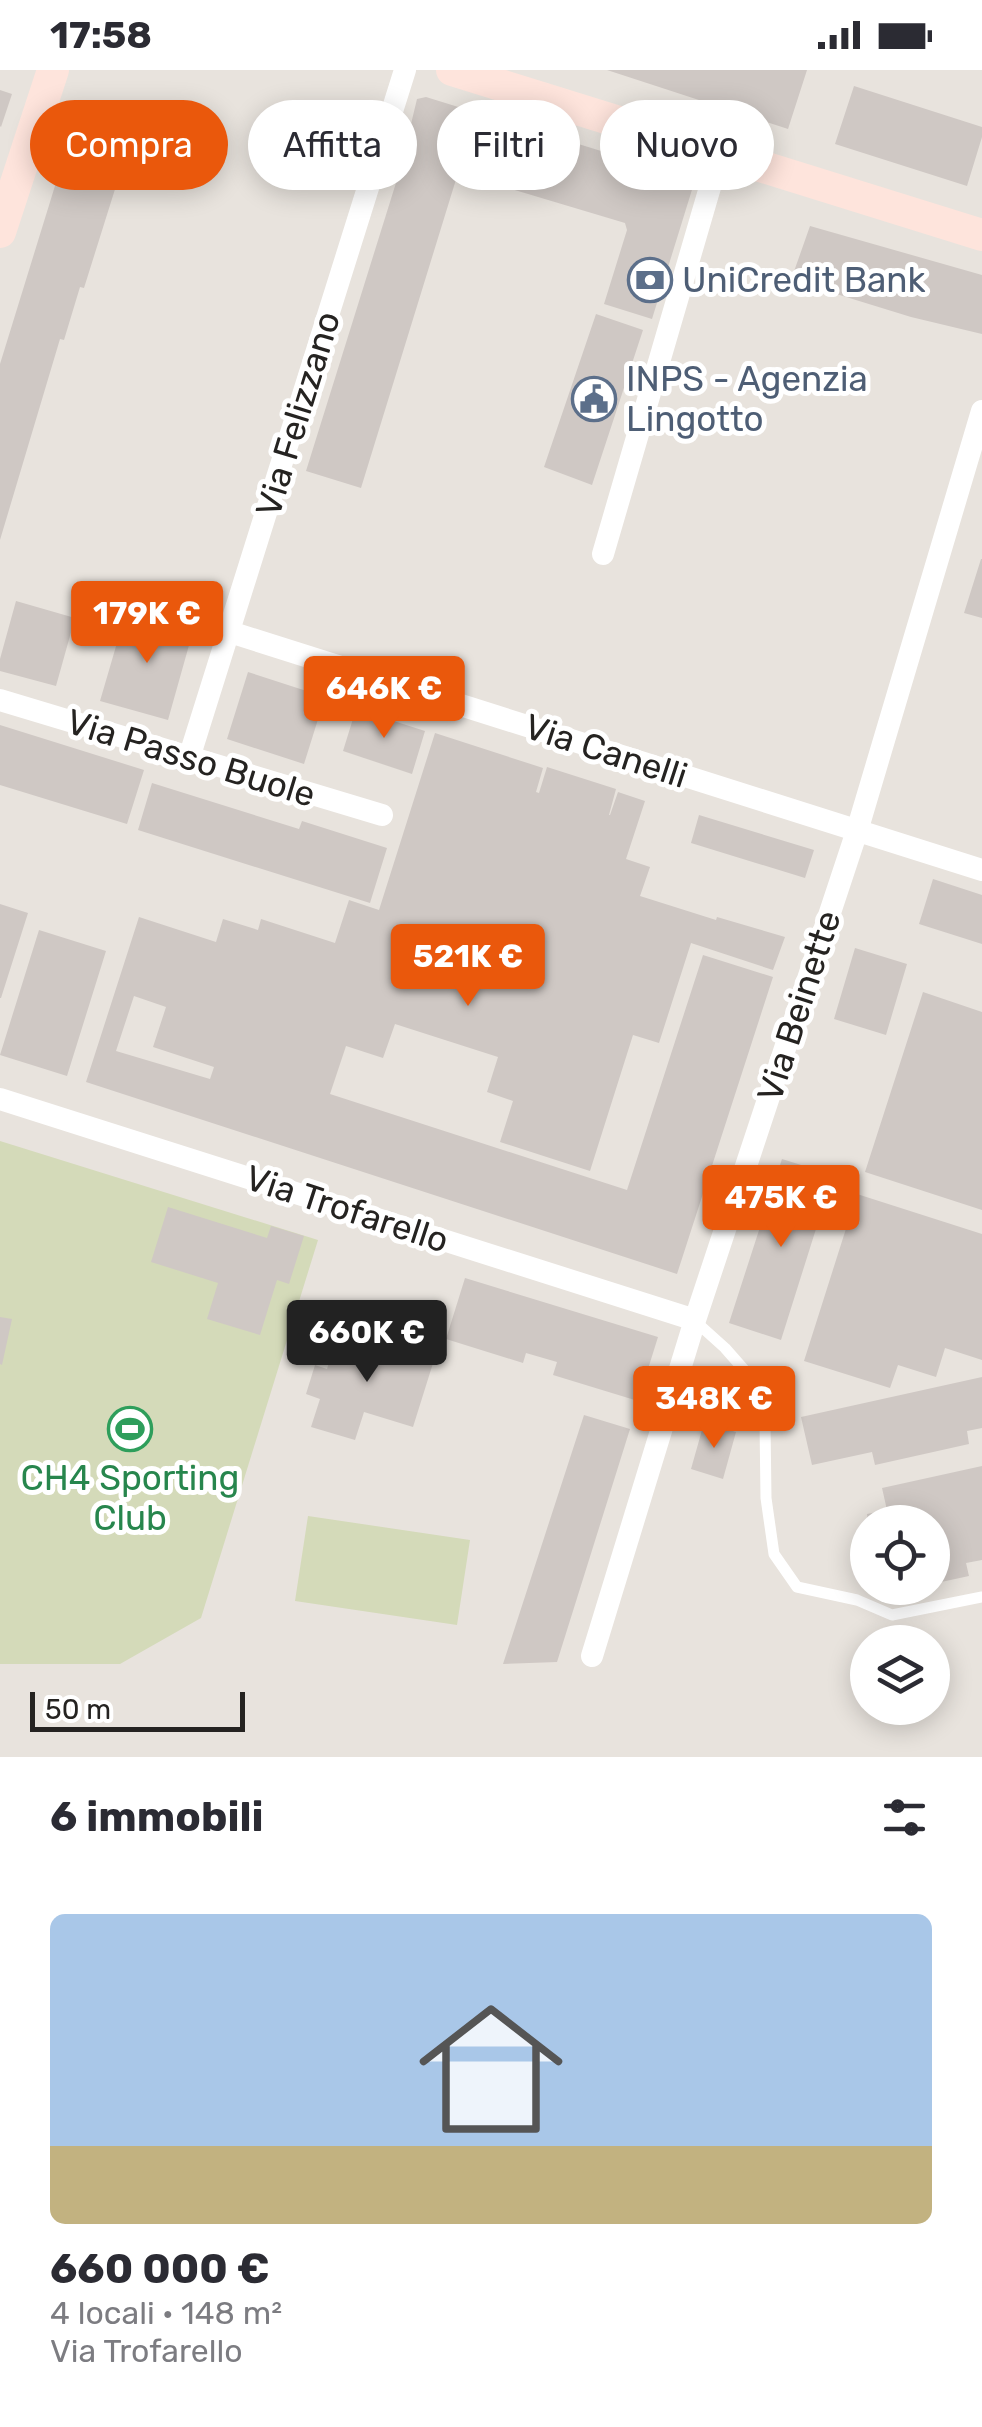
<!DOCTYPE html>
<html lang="it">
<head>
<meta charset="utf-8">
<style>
  :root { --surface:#fff; --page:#f7f7f7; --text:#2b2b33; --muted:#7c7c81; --line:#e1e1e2; --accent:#ea580c }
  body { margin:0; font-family:Rubik,sans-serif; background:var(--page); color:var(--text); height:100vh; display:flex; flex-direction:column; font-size:38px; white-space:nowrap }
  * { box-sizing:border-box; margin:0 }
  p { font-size:32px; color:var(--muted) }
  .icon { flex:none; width:55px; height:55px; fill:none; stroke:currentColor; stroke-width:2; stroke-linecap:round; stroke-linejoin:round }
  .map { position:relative; height:1687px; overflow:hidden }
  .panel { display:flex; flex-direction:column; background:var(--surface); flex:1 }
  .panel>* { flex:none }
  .hud { position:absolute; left:30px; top:30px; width:922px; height:90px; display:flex; gap:20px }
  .buttons { position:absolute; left:850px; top:1435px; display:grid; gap:20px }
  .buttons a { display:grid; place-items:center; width:100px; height:100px; border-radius:50%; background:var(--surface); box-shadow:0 5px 25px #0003; font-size:50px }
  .scale { position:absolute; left:30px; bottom:25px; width:215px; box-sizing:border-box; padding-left:10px; border:5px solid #252321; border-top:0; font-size:28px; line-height:35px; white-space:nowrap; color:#252321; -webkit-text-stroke:8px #fff; paint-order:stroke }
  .price { position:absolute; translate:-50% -85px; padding:0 22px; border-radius:10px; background:var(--accent); color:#fff; font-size:32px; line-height:65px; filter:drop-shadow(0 2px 5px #0008) }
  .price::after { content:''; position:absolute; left:50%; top:60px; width:30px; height:22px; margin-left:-15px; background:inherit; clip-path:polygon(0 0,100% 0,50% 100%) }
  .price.active { background:#222; color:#fff }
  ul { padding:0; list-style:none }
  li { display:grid; align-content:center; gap:20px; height:530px; padding:0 50px }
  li+li { border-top:2px solid var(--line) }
  li span { display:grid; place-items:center; height:310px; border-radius:15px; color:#555 }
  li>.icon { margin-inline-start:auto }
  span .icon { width:180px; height:180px; fill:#fffc; stroke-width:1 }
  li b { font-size:42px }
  h2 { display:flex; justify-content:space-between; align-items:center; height:120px; padding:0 50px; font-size:42px }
  .chip { padding:0 35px; border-radius:45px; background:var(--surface); box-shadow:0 5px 25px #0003; font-size:35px; line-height:90px }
  .chip.active { background:var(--accent); color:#fff }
  .status { display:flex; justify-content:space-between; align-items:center; height:70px; padding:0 50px; background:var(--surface); direction:ltr }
  .status svg { height:28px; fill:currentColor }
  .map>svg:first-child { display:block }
</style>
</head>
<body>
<div class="status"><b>17:58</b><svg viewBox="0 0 49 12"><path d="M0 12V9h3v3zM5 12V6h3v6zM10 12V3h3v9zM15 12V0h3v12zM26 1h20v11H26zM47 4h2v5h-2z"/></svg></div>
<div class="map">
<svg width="982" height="1687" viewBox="0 0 982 1687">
  <rect width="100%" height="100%" fill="#e8e3dd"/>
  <!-- green -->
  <path fill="#d4dab9" d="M 0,1071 L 318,1170 L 201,1548 L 120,1594 L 0,1594 Z
    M 308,1446 L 470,1470 L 457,1555 L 295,1531 Z"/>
  <!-- building -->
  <path fill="#cfc8c4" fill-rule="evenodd" d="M 607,0 L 807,0 L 788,59 Z
    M 854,16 L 982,57 L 982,67 L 967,116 L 835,74 Z
    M 0,20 L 12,24 L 1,57 L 0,56 Z
    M 426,27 L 695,110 L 652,249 L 604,234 L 627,160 L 625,153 L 458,103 L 361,418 L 306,401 L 400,100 L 417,29 Z
    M 71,64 L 127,81 L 84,218 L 80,217 L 64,270 L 60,269 L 0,470 L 0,294 Z
    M 810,156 L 982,205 L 982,264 L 911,247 L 791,210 Z
    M 596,244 L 643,260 L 592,415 L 544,397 Z
    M 981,489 L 982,489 L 982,548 L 964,543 Z
    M 16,531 L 75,548 L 56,616 L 0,601 L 0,589 Z
    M 126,542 L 193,561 L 168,650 L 100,631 Z
    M 248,602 L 325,627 L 304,694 L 227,669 Z
    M 356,639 L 425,661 L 412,704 L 343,681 Z
    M 0,655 L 144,700 L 127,754 L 0,715 Z
    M 435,663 L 543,698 L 536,722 L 539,723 L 547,697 L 616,719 L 609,745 L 610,745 L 618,722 L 645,731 L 626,789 L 650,797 L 640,826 L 716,850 L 717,847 L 785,867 L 773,900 L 691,873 L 659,973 L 633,965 L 590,1101 L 500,1072 L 513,1031 L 487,1022 L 498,987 L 395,954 L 383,988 L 346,976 L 330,1024 L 627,1120 L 703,885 L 773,907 L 677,1204 L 86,1012 L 139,847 L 216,872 L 223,849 L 258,860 L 261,849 L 335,873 L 349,830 L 379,840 ZM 134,926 L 166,937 L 153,977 L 214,997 L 210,1009 L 116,981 Z
    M 152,713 L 299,759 L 302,751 L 387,778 L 370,833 L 138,760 Z
    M 699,745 L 814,780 L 805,808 L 691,773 Z
    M 933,809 L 982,825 L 982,874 L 919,854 Z
    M 0,834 L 28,843 L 1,928 L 0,928 Z
    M 39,860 L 106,881 L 67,1006 L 0,985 Z
    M 855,878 L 907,894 L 886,965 L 834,949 Z
    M 923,922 L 982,942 L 982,1140 L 865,1102 Z
    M 782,1089 L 833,1105 L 781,1270 L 729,1253 Z
    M 857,1124 L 982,1164 L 982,1290 L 945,1278 L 936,1307 L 898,1295 L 890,1318 L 804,1291 Z
    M 168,1137 L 267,1168 L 271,1156 L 304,1166 L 289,1214 L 277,1210 L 260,1265 L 207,1249 L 218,1213 L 151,1192 Z
    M 465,1208 L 658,1267 L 638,1331 L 553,1305 L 557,1292 L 526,1283 L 523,1293 L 446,1269 Z
    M 0,1247 L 12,1249 L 2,1295 L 0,1294 Z
    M 339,1260 L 434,1290 L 413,1357 L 364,1342 L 355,1370 L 311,1357 L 320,1329 L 306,1324 L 315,1295 L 327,1299 Z
    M 982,1307 L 982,1358 L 967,1361 L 969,1374 L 875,1395 L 872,1382 L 812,1395 L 801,1347 Z
    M 584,1345 L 630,1359 L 557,1592 L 503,1594 Z
    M 704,1353 L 736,1362 L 723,1409 L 691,1399 Z
    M 982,1396 L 982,1490 L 966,1493 L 969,1506 L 932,1514 L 932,1452 L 868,1452 L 867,1444 L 887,1440 L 882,1418 Z"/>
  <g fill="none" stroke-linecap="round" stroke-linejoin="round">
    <!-- lane -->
    <path stroke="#fff" stroke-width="11" d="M 695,1251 L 725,1278 L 754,1311 L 765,1353 L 766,1428 L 774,1484 L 797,1517 L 857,1530 L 892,1545 L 982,1527"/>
    <!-- street -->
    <path stroke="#fff" stroke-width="22" d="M 603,484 L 720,83
      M 230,562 L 982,800
      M 0,630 L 382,745
      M 189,688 L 405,0
      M 0,1029 L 695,1250
      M 592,1586 L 695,1250 L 857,761 L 982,341"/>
    <!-- secondary -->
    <path stroke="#fee4dc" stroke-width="32" d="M 452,0 L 982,165
      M 0,162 L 53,0"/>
  </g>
  <!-- icons -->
  <defs>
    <symbol id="bank-ring" viewBox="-11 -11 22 22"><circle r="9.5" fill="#fff" stroke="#5c6f8a" stroke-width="1.5"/><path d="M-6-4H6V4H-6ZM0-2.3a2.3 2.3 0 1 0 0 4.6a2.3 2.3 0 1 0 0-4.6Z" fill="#5c6f8a"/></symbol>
    <symbol id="civic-ring" viewBox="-11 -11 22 22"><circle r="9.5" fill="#fff" stroke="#5c6f8a" stroke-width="1.5"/><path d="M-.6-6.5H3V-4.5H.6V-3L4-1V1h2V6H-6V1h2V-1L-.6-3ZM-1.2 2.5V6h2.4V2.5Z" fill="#5c6f8a"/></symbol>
    <symbol id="stadium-ring" viewBox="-11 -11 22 22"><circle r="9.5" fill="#fff" stroke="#2e9e5b" stroke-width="1.5"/><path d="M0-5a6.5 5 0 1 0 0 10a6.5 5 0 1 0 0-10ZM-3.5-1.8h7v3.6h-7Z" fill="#2e9e5b"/></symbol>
  </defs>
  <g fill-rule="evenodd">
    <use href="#bank-ring" x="625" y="185" width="50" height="50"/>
    <use href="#civic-ring" x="569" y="304" width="50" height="50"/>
    <use href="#stadium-ring" x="105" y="1334" width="50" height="50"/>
  </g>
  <g text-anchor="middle" stroke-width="10" stroke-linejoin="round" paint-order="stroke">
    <!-- service labels -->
    <g font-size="35" fill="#4e5e75" stroke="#fff" text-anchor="start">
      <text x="682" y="222">UniCredit Bank</text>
      <text x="626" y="321">INPS - Agenzia<tspan x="626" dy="40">Lingotto</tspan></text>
    </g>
    <!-- street labels -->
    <g font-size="35" fill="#252321" stroke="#fff">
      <text transform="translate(298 344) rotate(-73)" y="12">Via Felizzano</text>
      <text transform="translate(606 681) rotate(18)" y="12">Via Canelli</text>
      <text transform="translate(191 688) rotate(17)" y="12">Via Passo Buole</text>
      <text transform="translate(799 936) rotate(-72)" y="12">Via Beinette</text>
      <text transform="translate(347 1139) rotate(18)" y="12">Via Trofarello</text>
    </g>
    <!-- leisure labels -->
    <g font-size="35" fill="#27864d" stroke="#fff">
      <text x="130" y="1420">CH4 Sporting<tspan x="130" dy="40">Club</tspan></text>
    </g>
  </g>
</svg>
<div class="buttons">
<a><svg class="icon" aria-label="locate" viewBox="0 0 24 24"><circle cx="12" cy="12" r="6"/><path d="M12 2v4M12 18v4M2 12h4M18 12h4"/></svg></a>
<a><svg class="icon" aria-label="layers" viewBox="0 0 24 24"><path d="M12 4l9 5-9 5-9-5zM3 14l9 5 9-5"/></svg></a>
</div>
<div class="scale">50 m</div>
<b class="price" style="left:147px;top:596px">179K €</b>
<b class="price" style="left:384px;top:671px">646K €</b>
<b class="price" style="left:468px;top:939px">521K €</b>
<b class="price" style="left:781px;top:1180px">475K €</b>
<b class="price active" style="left:367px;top:1315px">660K €</b>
<b class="price" style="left:714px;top:1381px">348K €</b>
<div class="hud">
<a class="chip active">Compra</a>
<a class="chip">Affitta</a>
<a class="chip">Filtri</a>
<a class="chip">Nuovo</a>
</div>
</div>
<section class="panel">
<h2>6 immobili<svg class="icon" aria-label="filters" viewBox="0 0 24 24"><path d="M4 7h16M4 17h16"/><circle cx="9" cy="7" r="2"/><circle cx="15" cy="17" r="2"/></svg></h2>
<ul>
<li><span style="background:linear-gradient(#a9c7e8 75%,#c2b280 0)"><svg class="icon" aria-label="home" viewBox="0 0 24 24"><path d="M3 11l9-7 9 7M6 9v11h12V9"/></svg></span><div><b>660 000 €</b><p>4 locali · 148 m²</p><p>Via Trofarello</p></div></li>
</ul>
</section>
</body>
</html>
